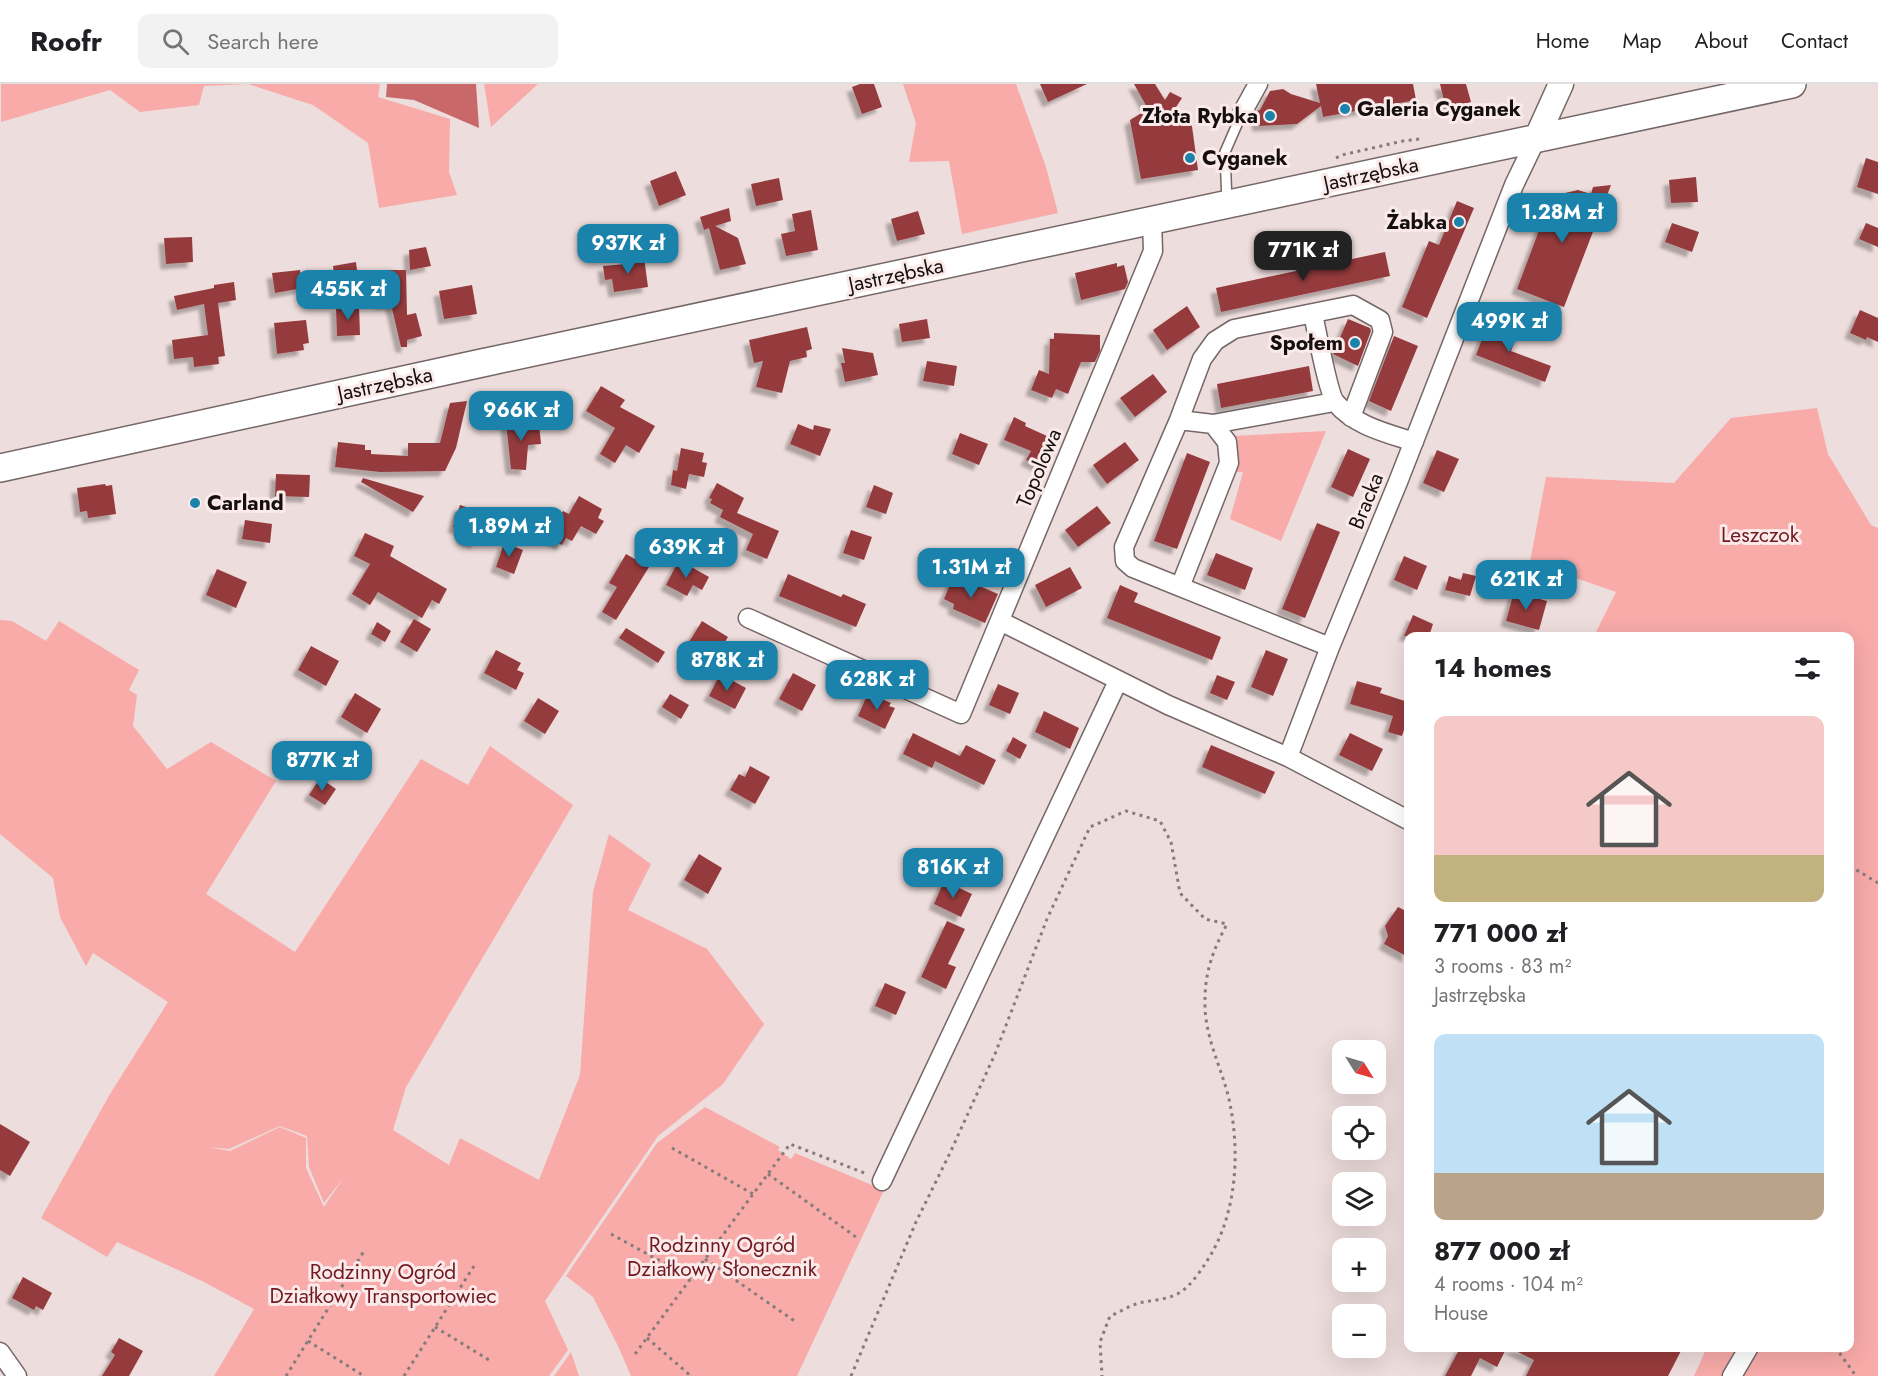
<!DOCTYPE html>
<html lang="en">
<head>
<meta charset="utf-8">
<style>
  :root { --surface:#fff; --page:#f2f2f2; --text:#202124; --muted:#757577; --line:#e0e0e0; --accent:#1a82ab }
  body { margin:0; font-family:Jost,sans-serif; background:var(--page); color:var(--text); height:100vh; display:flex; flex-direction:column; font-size:22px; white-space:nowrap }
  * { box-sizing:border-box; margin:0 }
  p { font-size:20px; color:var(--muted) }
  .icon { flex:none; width:33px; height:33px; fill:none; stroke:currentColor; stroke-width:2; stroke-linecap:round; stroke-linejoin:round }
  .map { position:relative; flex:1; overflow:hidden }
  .panel { position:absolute; left:1404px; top:548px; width:450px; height:720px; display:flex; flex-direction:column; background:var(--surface); border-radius:12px; box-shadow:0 6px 24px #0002 }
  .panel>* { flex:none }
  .needle { width:39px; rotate:127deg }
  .buttons { position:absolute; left:1332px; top:956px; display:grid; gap:12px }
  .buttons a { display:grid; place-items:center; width:54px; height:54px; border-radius:12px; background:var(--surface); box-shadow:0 6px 24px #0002; font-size:30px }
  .price { position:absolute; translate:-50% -51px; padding:0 14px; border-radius:12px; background:var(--accent); color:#fff; font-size:20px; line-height:39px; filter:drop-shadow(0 2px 3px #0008) }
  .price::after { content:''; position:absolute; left:50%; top:36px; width:18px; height:14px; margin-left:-9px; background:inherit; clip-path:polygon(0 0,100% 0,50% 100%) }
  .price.active { background:#222; color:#fff }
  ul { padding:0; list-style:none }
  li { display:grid; align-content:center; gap:12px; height:318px; padding:0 30px }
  li span { display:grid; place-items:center; height:186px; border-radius:12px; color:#555 }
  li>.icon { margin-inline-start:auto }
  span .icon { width:108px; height:108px; fill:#fffc; stroke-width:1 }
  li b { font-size:26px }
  h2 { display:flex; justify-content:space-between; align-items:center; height:72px; padding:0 30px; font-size:26px }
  header { display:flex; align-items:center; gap:36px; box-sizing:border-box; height:84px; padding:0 30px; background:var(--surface); border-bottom:2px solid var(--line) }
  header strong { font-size:28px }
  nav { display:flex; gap:33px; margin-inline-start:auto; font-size:21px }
  .search { width:420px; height:54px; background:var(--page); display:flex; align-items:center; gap:15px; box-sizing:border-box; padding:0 21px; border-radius:12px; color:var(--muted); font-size:22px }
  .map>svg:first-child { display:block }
</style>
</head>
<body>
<header>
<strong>Roofr</strong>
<div class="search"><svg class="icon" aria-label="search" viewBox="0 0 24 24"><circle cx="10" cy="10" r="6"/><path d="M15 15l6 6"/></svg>Search here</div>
<nav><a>Home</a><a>Map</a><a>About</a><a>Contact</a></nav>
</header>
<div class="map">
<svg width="1878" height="1292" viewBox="0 0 1878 1292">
  <defs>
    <filter id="shadow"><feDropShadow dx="-5.5" dy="5.5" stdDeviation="1.5" flood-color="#0004"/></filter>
  </defs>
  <rect width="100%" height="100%" fill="#eddddc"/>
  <!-- green -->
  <path fill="#f8aba9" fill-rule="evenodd" d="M 1,0 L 380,0 L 378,13 L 450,35 L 449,88 L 457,111 L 379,124 L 368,59 L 313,21 L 248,0 L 204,2 L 199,21 L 140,28 L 110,6 L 1,38 Z
    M 484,0 L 538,0 L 491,43 Z
    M 903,0 L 1016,0 L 1046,83 L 1058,129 L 962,150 L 949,77 L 909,78 L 916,39 Z
    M 1817,324 L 1828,370 L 1871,441 L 1878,444 L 1878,1292 L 1694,1292 L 1707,1263 L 1850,1263 L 1850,552 L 1594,552 L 1616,508 L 1530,478 L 1546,393 L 1674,399 L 1731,334 Z
    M 1326,347 L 1281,457 L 1230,435 L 1243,388 L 1237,388 L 1234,352 Z
    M 0,536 L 12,537 L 46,557 L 59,537 L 139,586 L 129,606 L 137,611 L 133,642 L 167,685 L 211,658 L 276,697 L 206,810 L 295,868 L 421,675 L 468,701 L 490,662 L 573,721 L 406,1003 L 393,1046 L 449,1081 L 460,1054 L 539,1096 L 580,991 L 593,808 L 609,750 L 651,780 L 628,826 L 707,865 L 764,940 L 723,1000 L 658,1052 L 545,1217 L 568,1266 L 549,1292 L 214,1292 L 254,1225 L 204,1198 L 117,1158 L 107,1173 L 41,1134 L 110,1010 L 168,918 L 93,869 L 86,882 L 60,833 L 53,794 L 0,750 ZM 280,1042 L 307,1052 L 309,1083 L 324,1119 L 344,1093 L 324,1123 L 306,1084 L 306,1054 L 280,1043 L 230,1067 L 208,1063 L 229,1065 Z
    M 705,1023 L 780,1063 L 778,1066 L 791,1075 L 795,1069 L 884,1106 L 797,1292 L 631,1292 L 618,1262 L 593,1213 L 566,1192 L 657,1059 Z
    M 571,1268 L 579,1292 L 554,1292 Z"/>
  <!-- water -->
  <path fill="#c86868" d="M 387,0 L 476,0 L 479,44 L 414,16 L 386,13 Z"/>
  <!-- building -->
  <path fill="#963b3e" filter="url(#shadow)" d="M 860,0 L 874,0 L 882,23 L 862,30 L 852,3 Z
    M 1040,0 L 1087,0 L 1048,18 Z
    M 1134,0 L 1155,0 L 1165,16 L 1170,8 L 1182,14 L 1167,37 L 1191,35 L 1198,86 L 1141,95 L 1130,36 L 1148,25 Z
    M 1316,0 L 1413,0 L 1416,16 L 1323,33 L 1321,22 L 1297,40 L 1258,42 L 1256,27 L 1260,26 L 1270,7 L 1283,5 L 1291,10 L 1320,19 Z
    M 1440,0 L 1466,0 L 1471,18 L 1446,25 Z
    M 1866,74 L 1878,78 L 1878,110 L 1857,103 Z
    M 676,87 L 686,111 L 659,122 L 650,97 Z
    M 1696,93 L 1698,118 L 1671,119 L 1669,96 Z
    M 779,94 L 783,116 L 756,122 L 751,100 Z
    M 1611,101 L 1564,223 L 1517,205 L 1552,112 L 1578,106 L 1591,110 L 1593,103 Z
    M 1457,117 L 1474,124 L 1427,234 L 1402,223 L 1429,157 L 1439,161 Z
    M 729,124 L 731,137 L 715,142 L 738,154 L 746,180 L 720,186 L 709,144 L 704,146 L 700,133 Z
    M 811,126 L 818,166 L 786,172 L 781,150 L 795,147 L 792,130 Z
    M 918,127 L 925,150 L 897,157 L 891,135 Z
    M 1672,139 L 1699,148 L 1692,168 L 1665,158 Z
    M 1866,139 L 1878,144 L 1878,163 L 1859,155 Z
    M 192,153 L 193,178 L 166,180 L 164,154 Z
    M 426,163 L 431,182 L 410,186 L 409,166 Z
    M 1385,168 L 1390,192 L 1221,228 L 1216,204 Z
    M 644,173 L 648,203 L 614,208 L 612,195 L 605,196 L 603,182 L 626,180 L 626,175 Z
    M 356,178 L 358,194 L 335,198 L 333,182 Z
    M 1117,179 L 1117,183 L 1124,181 L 1128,198 L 1125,205 L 1081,216 L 1075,189 Z
    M 300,186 L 303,204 L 275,209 L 272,189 Z
    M 379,186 L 406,186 L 407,231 L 416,229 L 422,252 L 407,256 L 407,263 L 401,263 L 391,220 L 380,220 Z
    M 234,198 L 236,216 L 218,219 L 225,272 L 218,273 L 219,280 L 194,283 L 193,273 L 174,275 L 172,256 L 208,251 L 204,220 L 177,226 L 174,212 L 214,204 L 214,201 Z
    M 472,201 L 477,230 L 444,235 L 439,207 Z
    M 359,222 L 360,251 L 337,252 L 336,223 Z
    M 1187,222 L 1200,243 L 1167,266 L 1153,246 Z
    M 1860,226 L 1878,234 L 1878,258 L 1867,253 L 1866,256 L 1850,249 Z
    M 927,235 L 930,254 L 902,258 L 899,240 Z
    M 1348,235 L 1370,244 L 1371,247 L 1358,282 L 1333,270 Z
    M 306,236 L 309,259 L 303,260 L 304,266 L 277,270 L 274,239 Z
    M 1489,237 L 1510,245 L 1509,250 L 1516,253 L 1511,267 L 1551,282 L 1545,298 L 1476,271 Z
    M 807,243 L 812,265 L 806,267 L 807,273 L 790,277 L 782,309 L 756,303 L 763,277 L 754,279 L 749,256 Z
    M 1054,249 L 1100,251 L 1100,267 L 1095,278 L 1081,278 L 1068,310 L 1056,305 L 1052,314 L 1031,306 L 1039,286 L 1049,290 L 1050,255 L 1054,255 Z
    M 1394,252 L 1418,262 L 1391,327 L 1369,317 Z
    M 842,264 L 873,269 L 878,291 L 845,298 L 841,279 L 845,279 Z
    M 927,277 L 957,282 L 954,302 L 923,297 Z
    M 1309,282 L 1313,307 L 1221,324 L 1217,300 Z
    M 1153,290 L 1167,308 L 1135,333 L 1120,314 Z
    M 601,302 L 625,316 L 620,323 L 655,342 L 639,369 L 626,361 L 615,379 L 600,370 L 615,344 L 586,327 Z
    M 467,317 L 456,364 L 445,387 L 380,388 L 335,383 L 338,358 L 365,361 L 365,366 L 371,366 L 371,370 L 408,372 L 408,359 L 440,359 L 450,319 Z
    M 1014,333 L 1026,339 L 1025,342 L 1058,357 L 1045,385 L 1026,376 L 1031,367 L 1004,356 Z
    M 531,337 L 532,341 L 539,340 L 541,360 L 528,361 L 526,386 L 511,385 L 506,339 Z
    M 798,340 L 813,346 L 814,341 L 831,345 L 820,372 L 790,360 Z
    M 960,349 L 988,360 L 979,381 L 952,370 Z
    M 1125,358 L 1139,376 L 1107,400 L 1093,381 Z
    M 681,364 L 704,369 L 702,378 L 707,379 L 704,393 L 689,390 L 686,405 L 671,401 L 673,386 L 677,387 Z
    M 1348,365 L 1370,375 L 1353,413 L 1331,403 Z
    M 1437,366 L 1459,375 L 1444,408 L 1423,399 Z
    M 1187,369 L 1210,378 L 1177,465 L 1154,457 Z
    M 276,390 L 310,391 L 309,413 L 275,412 Z
    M 363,394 L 424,412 L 413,428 L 361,398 Z
    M 717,399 L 744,414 L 737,429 L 779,447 L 767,475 L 746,466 L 753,450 L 720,433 L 723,426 L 710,419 L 712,415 L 709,414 Z
    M 105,400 L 106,402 L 112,401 L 116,430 L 88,434 L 87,427 L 80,428 L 77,404 Z
    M 874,401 L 893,409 L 886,430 L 866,423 Z
    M 579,412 L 602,425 L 598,434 L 604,437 L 596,450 L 581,442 L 572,457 L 566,454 L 562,461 L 548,454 L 563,427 L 569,430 Z
    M 460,421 L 494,432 L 487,454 L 479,451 L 476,459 L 462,454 L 464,447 L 453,443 Z
    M 1097,422 L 1111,439 L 1078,463 L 1065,446 Z
    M 245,436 L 272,440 L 270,459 L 242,455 Z
    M 1317,439 L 1340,448 L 1305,534 L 1282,525 Z
    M 851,446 L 872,453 L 864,476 L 843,469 Z
    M 365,449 L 394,462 L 390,472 L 447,505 L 439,520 L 432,516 L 422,534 L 378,508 L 370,521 L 352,510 L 370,480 L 354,472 Z
    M 504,459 L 523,466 L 514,490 L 496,483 Z
    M 1216,469 L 1253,484 L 1245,506 L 1207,491 Z
    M 626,470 L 649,483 L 616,536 L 602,528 L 617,503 L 609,499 Z
    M 1404,472 L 1427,482 L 1417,506 L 1394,496 Z
    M 679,476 L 709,493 L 702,506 L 693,501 L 687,512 L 666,501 Z
    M 1070,483 L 1082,504 L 1046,523 L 1035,501 Z
    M 217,485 L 247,498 L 236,524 L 206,511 Z
    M 1463,489 L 1476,492 L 1470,512 L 1445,506 L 1449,492 L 1461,496 Z
    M 788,490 L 841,513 L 843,510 L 866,520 L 856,543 L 779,512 Z
    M 954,491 L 998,510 L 985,539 L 953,525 L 954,520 L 944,515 Z
    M 1120,501 L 1138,509 L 1134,518 L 1221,553 L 1212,576 L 1107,534 Z
    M 1514,508 L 1547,517 L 1539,546 L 1506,537 Z
    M 1413,531 L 1433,540 L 1429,552 L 1404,552 Z
    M 414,535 L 431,545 L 417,568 L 400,558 Z
    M 702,537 L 728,553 L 712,579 L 686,563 Z
    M 377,538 L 391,547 L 385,558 L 371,550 Z
    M 626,544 L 665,568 L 658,579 L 619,554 Z
    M 311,562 L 339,577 L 326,602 L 298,586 Z
    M 496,566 L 521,579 L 517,586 L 524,589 L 516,606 L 484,589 Z
    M 1266,566 L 1288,575 L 1273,612 L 1251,603 Z
    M 793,589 L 816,601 L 802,627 L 779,615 Z
    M 720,590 L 746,604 L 735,625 L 709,612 Z
    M 1217,591 L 1235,598 L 1227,616 L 1210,609 Z
    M 1357,597 L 1382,604 L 1380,609 L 1408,618 L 1408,633 L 1402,652 L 1388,648 L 1393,632 L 1350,620 Z
    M 998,600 L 1019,609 L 1010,630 L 989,621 Z
    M 355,609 L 381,625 L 367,649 L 341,633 Z
    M 868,609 L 891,619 L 889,622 L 895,624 L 885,645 L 858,632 Z
    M 670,610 L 689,621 L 681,635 L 662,623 Z
    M 538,614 L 559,627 L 545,650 L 524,637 Z
    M 1044,627 L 1079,644 L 1070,665 L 1035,648 Z
    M 913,649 L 960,672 L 966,661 L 996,676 L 984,701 L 935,677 L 932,684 L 903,670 Z
    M 1350,649 L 1383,665 L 1372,687 L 1339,671 Z
    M 1013,653 L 1027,661 L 1020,675 L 1006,667 Z
    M 1211,661 L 1275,688 L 1265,710 L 1202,683 Z
    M 750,682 L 770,693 L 755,720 L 730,706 L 739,690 L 745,693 Z
    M 320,694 L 336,705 L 325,721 L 309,711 Z
    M 699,770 L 722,784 L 708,810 L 684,796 Z
    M 944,797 L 972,810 L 961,833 L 934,820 Z
    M 1398,823 L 1408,828 L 1408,873 L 1384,860 L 1388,852 L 1385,842 Z
    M 947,837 L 965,845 L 948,880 L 956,883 L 946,905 L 921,893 Z
    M 885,899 L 906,908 L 896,931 L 875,922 Z
    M 0,1040 L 30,1058 L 10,1092 L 0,1086 Z
    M 23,1193 L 52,1209 L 43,1226 L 36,1222 L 34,1226 L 12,1214 Z
    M 119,1254 L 143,1267 L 129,1292 L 102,1292 L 115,1271 L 111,1268 Z
    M 1458,1263 L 1507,1263 L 1497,1283 L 1480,1274 L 1471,1292 L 1445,1292 L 1460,1264 Z
    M 1508,1263 L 1683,1263 L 1668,1292 L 1526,1292 L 1534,1276 Z"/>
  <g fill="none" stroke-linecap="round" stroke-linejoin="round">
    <defs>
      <path id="service" d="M 1227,119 L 1225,68 L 1242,29"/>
      <path id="minor" d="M 1242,29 L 1258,0
        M 1313,230 C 1316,244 1329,312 1336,319 C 1355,342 1387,349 1414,358
        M 1179,336 L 1213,340 L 1334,318
        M 1180,503 L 1229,379 L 1227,358 L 1213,340
        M 748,534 L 961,630 L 1153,167 L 1152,137
        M 1000,537 L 1168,621 L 1288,673
        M 1330,563 L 1133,484 L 1125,477 L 1124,463 L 1179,336 L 1202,275 L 1215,257 L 1234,245 L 1353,221 L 1380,236 L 1383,248 L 1351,333
        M 1408,736 L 1288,673 L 1330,563 L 1398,398 L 1514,101 L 1537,53
        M 882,1097 L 1118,597
        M 0,1268 L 17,1292
        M 1732,1292 L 1749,1263"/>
      <path id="tertiary" d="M 1537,53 L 1561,0"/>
      <path id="secondary" d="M 0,384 L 482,279 L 1792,0"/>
    </defs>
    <!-- service casing -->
    <use href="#service" stroke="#756767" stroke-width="12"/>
    <!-- minor casing -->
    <use href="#minor" stroke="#756767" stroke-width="21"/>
    <!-- tertiary casing -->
    <use href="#tertiary" stroke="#756767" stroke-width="27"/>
    <!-- secondary casing -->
    <use href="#secondary" stroke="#756767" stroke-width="30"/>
    <!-- path -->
    <path stroke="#867b7b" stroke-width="3" stroke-dasharray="3 4.5" stroke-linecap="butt" d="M 1336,74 L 1342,71 L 1403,57 L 1420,55
      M 1850,782 L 1878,799
      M 672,1064 L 753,1110
      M 768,1090 L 856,1153
      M 611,1150 L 691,1194
      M 705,1175 L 796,1238
      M 435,1243 L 489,1276
      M 647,1254 L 691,1292
      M 308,1257 L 364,1292
      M 1835,1263 L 1856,1292
      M 635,1270 L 790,1060 L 867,1090
      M 286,1292 L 364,1167
      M 404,1292 L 474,1182
      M 851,1292 L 916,1138 L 950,1069 L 995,970 L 1047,835 L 1090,743 L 1126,727 L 1160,737 L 1171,758 L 1180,809 L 1205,835 L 1227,840 C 1212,868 1204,890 1205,923 C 1206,954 1220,981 1228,1011 C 1240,1061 1238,1121 1213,1167 C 1206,1179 1192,1202 1179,1209 C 1167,1216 1152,1216 1139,1219 C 1129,1222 1120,1228 1110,1232 L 1100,1258 L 1102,1292"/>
    <!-- service -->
    <use href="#service" stroke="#fff" stroke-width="9"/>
    <!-- minor -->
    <use href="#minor" stroke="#fff" stroke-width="18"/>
    <!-- tertiary -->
    <use href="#tertiary" stroke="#fff" stroke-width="24"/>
    <!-- secondary -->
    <use href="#secondary" stroke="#fff" stroke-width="27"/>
  </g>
  <!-- markers -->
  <g fill="#1a82ab" stroke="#fbeaea" stroke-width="2">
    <circle cx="1345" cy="25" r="6"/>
    <circle cx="1270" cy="32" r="6"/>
    <circle cx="1190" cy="74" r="6"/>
    <circle cx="1459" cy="138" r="6"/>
    <circle cx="1355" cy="259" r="6"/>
    <circle cx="195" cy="419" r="6"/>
  </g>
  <g text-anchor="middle" stroke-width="6" stroke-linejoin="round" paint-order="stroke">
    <!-- poi labels -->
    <g font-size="21" font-weight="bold" fill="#150f0f" stroke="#fbeaea" text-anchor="start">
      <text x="1357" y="32">Galeria Cyganek</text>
      <text x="1258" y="39" text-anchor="end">Złota Rybka</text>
      <text x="1202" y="81">Cyganek</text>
      <text x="1447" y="145" text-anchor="end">Żabka</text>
      <text x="1343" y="266" text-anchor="end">Społem</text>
      <text x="207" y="426">Carland</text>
    </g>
    <!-- street labels -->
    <g font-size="21" fill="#150f0f" stroke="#fbeaea">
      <text transform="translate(1371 90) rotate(-12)" y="7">Jastrzębska</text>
      <text transform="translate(896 191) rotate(-12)" y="7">Jastrzębska</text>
      <text transform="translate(385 300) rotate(-12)" y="7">Jastrzębska</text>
      <text transform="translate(1039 384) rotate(-67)" y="7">Topolowa</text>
      <text transform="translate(1366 417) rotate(-68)" y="7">Bracka</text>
    </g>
    <!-- park labels -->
    <g font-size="21" fill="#711820" stroke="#fbeaea">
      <text x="1760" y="458">Leszczok</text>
      <text x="722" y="1168">Rodzinny Ogród<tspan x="722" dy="24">Działkowy Słonecznik</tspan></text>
      <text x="383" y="1195">Rodzinny Ogród<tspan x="383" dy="24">Działkowy Transportowiec</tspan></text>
    </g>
  </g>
</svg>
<div class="buttons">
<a><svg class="needle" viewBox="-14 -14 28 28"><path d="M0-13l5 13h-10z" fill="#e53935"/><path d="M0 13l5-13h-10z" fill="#757577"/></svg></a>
<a><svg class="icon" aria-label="locate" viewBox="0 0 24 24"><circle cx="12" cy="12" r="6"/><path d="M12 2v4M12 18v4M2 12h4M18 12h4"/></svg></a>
<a><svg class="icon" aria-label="layers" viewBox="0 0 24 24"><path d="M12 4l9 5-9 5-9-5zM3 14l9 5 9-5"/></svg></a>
<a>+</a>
<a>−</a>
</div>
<b class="price" style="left:1562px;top:160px">1.28M zł</b>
<b class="price" style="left:628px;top:191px">937K zł</b>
<b class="price active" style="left:1303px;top:198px">771K zł</b>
<b class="price" style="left:348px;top:237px">455K zł</b>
<b class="price" style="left:1509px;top:269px">499K zł</b>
<b class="price" style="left:521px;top:358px">966K zł</b>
<b class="price" style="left:509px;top:474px">1.89M zł</b>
<b class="price" style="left:686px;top:495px">639K zł</b>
<b class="price" style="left:971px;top:515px">1.31M zł</b>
<b class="price" style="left:1526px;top:527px">621K zł</b>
<b class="price" style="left:727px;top:608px">878K zł</b>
<b class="price" style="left:877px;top:627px">628K zł</b>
<b class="price" style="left:322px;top:708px">877K zł</b>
<b class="price" style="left:953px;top:815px">816K zł</b>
<section class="panel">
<h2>14 homes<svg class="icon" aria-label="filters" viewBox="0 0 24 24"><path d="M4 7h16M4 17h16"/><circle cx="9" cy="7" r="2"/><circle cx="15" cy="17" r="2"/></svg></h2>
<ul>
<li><span style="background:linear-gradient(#f6c9c9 75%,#c2b280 0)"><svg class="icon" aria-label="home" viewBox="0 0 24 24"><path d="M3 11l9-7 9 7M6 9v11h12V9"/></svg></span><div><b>771 000 zł</b><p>3 rooms · 83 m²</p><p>Jastrzębska</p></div></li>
<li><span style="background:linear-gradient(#bfe0f5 75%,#b9a48a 0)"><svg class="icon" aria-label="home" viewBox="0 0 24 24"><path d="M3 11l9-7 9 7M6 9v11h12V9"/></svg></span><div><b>877 000 zł</b><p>4 rooms · 104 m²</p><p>House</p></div></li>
</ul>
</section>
</div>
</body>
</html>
